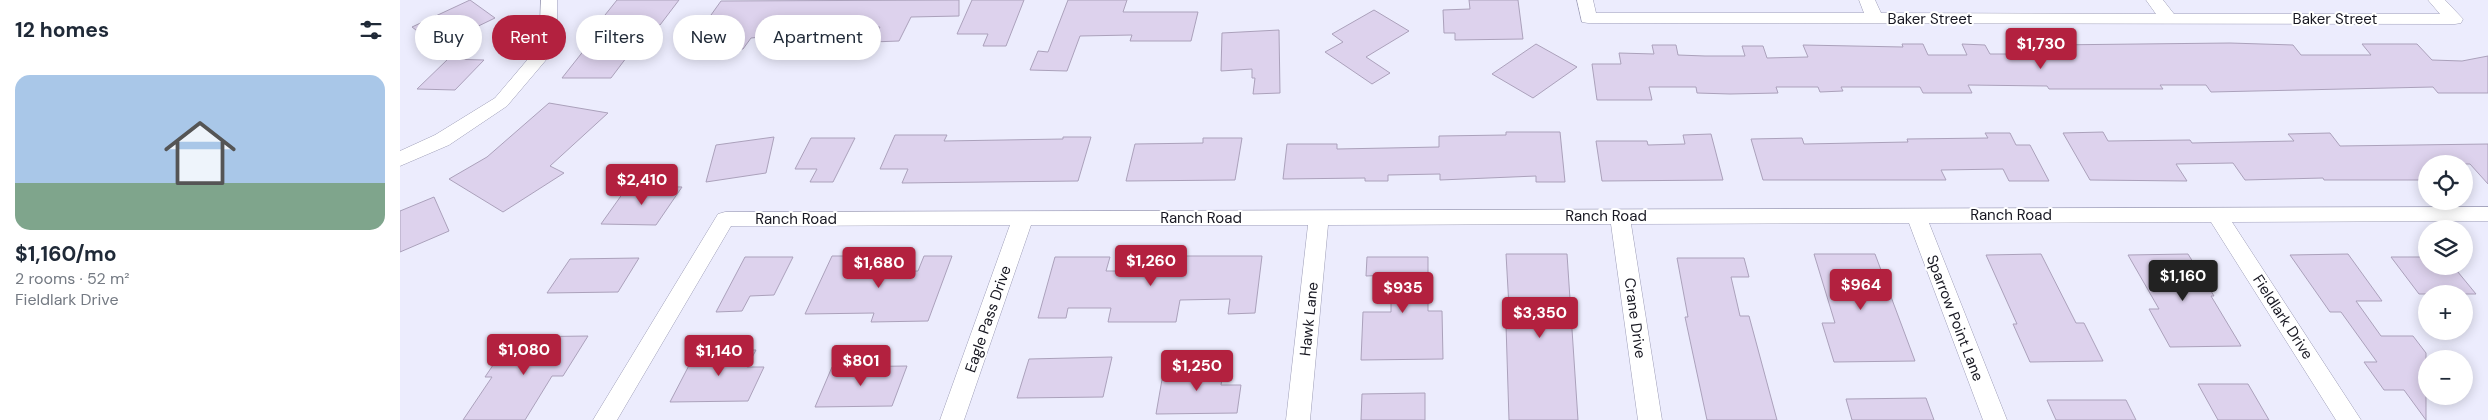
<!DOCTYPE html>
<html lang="en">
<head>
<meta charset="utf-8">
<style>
  :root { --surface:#fff; --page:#f2f2f3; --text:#1f2937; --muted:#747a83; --accent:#b3213f }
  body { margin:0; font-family:"DM Sans",sans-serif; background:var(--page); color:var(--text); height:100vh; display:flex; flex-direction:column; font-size:19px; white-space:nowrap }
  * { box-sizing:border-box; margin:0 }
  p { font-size:16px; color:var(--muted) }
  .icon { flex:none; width:28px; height:28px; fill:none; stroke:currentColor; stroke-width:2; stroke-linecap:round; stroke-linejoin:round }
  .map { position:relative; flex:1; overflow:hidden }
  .details { display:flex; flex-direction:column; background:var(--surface); width:400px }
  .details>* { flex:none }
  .guide { position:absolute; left:15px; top:15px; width:475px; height:45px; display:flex; gap:10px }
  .fabs { position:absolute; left:2018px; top:155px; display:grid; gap:10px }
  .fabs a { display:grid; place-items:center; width:55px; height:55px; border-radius:50%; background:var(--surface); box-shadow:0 2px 12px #0003; font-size:25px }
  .price { position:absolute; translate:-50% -42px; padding:0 11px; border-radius:5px; background:var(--accent); color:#fff; font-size:16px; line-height:32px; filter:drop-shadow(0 1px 2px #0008) }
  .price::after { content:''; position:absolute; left:50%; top:30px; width:15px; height:11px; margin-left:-8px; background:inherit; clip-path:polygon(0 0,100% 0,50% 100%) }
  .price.current { background:#222; color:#fff }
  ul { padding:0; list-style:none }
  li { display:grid; align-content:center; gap:10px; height:265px; padding:0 15px }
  li span { display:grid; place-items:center; height:155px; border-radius:15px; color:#555 }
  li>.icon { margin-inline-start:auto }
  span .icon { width:90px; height:90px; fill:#fffc; stroke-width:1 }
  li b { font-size:21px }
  h2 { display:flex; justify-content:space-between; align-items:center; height:60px; padding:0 15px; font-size:21px }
  .tag { padding:0 18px; border-radius:22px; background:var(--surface); box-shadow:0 2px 12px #0003; font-size:18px; line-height:45px }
  .tag.current { background:var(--accent); color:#fff }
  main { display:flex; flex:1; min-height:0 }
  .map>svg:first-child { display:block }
</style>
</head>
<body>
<main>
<section class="details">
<h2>12 homes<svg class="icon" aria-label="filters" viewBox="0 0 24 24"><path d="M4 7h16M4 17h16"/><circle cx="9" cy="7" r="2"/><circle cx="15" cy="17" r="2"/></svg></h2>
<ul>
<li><span style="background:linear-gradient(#a9c7e8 70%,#7fa58c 0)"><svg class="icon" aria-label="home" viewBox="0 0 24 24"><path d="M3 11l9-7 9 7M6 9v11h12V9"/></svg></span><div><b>$1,160/mo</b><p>2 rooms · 52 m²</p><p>Fieldlark Drive</p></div></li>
</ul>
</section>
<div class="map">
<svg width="2088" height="420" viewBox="0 0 2088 420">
  <rect width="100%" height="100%" fill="#ececfd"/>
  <!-- building -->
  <path fill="#ddd2ed" stroke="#aba1bb" d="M 70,0 L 95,18 L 37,46 L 12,27 Z
    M 217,0 L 279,0 L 260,25 L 251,25 L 211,78 L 162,78 L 204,25 L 197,25 Z
    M 559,0 L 559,16 L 511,17 L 499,41 L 472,42 L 480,27 L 430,27 L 425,34 L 364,34 L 361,37 L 351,38 L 343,49 L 321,50 L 335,29 L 301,29 L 321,1 Z
    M 572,0 L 624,0 L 606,46 L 583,46 L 588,34 L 557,34 Z
    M 668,0 L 727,0 L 723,12 L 798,12 L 791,41 L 730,41 L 732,35 L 680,36 L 667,71 L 630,70 L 638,51 L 648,52 Z
    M 1069,0 L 1118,0 L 1123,39 L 1055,40 L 1055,33 L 1044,33 L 1043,10 L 1070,9 Z
    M 974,10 L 1009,31 L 966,57 L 990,73 L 972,84 L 925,52 L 943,42 L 932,34 Z
    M 879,30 L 880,93 L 853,94 L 855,78 L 852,78 L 852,69 L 821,71 L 822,33 Z
    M 1830,43 L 1893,45 L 1901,55 L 1971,55 L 1962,44 L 2017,44 L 2032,60 L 2062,61 L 2088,56 L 2088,93 L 2038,93 L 2033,87 L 1811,92 L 1806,85 L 1760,85 L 1763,89 L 1649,89 L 1647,86 L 1568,85 L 1572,93 L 1523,93 L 1520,87 L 1441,87 L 1443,91 L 1420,92 L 1418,87 L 1376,87 L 1378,93 L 1330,94 L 1297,93 L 1296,87 L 1249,87 L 1252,100 L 1197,100 L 1192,64 L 1221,64 L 1219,53 L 1254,54 L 1252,45 L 1276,45 L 1278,55 L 1305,56 L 1345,56 L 1342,46 L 1363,46 L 1367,58 L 1408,57 L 1403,45 L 1503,47 L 1502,44 L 1523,44 L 1528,55 L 1567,55 L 1562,44 L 1585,45 L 1590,54 L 1654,54 L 1649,45 Z
    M 1136,44 L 1177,67 L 1133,98 L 1092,74 Z
    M 48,59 L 84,60 L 55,90 L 17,89 Z
    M 149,103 L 208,113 L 150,166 L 164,173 L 103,212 L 49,179 L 87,157 Z
    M 1106,132 L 1160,132 L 1165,182 L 1136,182 L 1136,176 L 1040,180 L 1040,174 L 988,175 L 988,181 L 965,181 L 965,178 L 883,179 L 887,144 L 937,144 L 937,149 L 1039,147 L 1039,136 L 1106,135 Z
    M 1703,132 L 1708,141 L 1790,140 L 1792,143 L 1894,141 L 1888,134 L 1930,133 L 1940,146 L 2088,144 L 2088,184 L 2070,164 L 2026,164 L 2026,180 L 1924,180 L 1923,178 L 1845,180 L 1833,163 L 1776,164 L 1787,181 L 1690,180 L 1663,133 Z
    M 1585,133 L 1610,133 L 1616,145 L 1630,145 L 1649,181 L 1609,181 L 1603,169 L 1541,170 L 1546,180 L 1363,180 L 1351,139 L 1402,138 L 1404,144 L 1508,142 L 1507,139 L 1588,138 Z
    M 1311,134 L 1323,180 L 1202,181 L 1196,141 L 1247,141 L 1248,145 L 1285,144 L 1283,135 Z
    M 495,135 L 547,135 L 544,141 L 663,139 L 663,137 L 691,137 L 678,181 L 502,183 L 508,169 L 480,169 Z
    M 374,137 L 366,173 L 306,182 L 316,145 Z
    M 411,138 L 455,138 L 433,182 L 410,182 L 417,169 L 395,169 Z
    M 803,138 L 842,138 L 835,180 L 726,181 L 735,144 L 803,143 Z
    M 228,186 L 282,187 L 256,225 L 201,224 Z
    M 34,197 L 49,231 L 0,252 L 0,211 Z
    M 1106,254 L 1167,254 L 1178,420 L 1109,420 L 1106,325 L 1110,325 Z
    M 1414,254 L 1475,254 L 1515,361 L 1434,362 L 1422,323 L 1435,323 Z
    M 1641,254 L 1676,323 L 1684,323 L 1703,361 L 1630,362 L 1613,324 L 1617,324 L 1586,255 Z
    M 1788,254 L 1814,296 L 1811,296 L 1841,346 L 1770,347 L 1749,309 L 1759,309 L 1728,255 Z
    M 1948,254 L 1982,301 L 1956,301 L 1981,336 L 2013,336 L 2026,353 L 2026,420 L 2004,390 L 1984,390 L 1964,362 L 1977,362 L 1941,312 L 1930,312 L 1890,255 Z
    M 432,256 L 479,256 L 472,272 L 518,271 L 524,256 L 552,256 L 528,321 L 471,322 L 474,313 L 405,314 Z
    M 764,256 L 862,256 L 855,313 L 828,314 L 830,299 L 780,300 L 776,322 L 708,322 L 711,308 L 668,308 L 666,318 L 638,318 L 655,257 L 710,257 L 706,271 L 761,271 Z
    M 345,257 L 393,257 L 374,295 L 350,296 L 342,311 L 316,312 Z
    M 967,257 L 1028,257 L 1028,311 L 1042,311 L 1043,359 L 961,360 L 963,312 L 991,312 L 991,275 L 966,276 Z
    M 1991,257 L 2026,257 L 2026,266 L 2053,266 L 2076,294 L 2019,294 Z
    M 239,258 L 218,292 L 147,293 L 170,259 Z
    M 1277,258 L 1344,258 L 1349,277 L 1331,277 L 1340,316 L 1349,316 L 1377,420 L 1307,420 L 1285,317 L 1288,317 Z
    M 188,336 L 163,376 L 152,376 L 125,420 L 63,420 L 92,377 L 85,377 L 112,337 Z
    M 297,350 L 356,350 L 347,367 L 364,367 L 348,401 L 270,402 Z
    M 712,357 L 703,397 L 617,398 L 629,359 Z
    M 507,366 L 492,406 L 415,407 L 432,367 Z
    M 824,367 L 821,385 L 841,385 L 837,413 L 756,414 L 764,368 Z
    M 1798,384 L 1848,384 L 1869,420 L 1818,420 Z
    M 1025,393 L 1025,420 L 961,420 L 962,394 Z
    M 1526,398 L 1534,420 L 1452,420 L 1446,399 Z
    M 1647,400 L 1726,400 L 1736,420 L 1656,420 Z"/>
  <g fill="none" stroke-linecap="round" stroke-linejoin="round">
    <defs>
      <path id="minor" d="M 141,0 L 157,0 L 157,47 L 107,106 L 49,145 L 0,166 L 0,151 L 35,135 L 95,98 L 139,46 Z
        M 1177,0 L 1193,0 L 1196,13 L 1464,13 L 1459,0 L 1475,0 L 1481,13 L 1756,14 L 1746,0 L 1763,0 L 1774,14 L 2040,14 L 2028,0 L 2045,0 L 2063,19 L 2061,23 L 2055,24 L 1188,23 L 1182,22 Z
        M 2088,207 L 2088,221 L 1832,222 L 1961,420 L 1936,420 L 1811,222 L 1529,223 L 1607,420 L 1583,420 L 1509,223 L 1231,224 L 1262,420 L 1238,420 L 1211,224 L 928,225 L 910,420 L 886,420 L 908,225 L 631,225 L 564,420 L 540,420 L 610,225 L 331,226 L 217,420 L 193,420 L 318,214 L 325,212 Z"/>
    </defs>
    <!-- minor casing -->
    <use href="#minor" stroke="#9d9db7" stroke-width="1"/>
    <!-- minor -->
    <use href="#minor" fill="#fff" fill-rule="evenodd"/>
  </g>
  <g text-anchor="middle" stroke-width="4" stroke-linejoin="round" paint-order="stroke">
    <!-- street labels -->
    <g font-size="15" fill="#171721" stroke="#fff">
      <text x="1530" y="24">Baker Street</text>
      <text x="1935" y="24">Baker Street</text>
      <text x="1611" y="220">Ranch Road</text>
      <text x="1206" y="221">Ranch Road</text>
      <text x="801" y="223">Ranch Road</text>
      <text x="396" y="224">Ranch Road</text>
      <text transform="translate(1883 317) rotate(57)" y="5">Fieldlark Drive</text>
      <text transform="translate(1235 318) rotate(82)" y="5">Crane Drive</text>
      <text transform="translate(1555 318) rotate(69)" y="5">Sparrow Point Lane</text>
      <text transform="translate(588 319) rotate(-71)" y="5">Eagle Pass Drive</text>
      <text transform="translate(909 319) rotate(-84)" y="5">Hawk Lane</text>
    </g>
  </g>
</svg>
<div class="fabs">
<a><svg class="icon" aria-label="locate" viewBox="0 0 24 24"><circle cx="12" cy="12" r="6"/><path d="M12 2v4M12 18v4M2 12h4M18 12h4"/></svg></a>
<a><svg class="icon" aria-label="layers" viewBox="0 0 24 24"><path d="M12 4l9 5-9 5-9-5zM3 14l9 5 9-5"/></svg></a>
<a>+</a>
<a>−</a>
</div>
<b class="price" style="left:1641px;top:70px">$1,730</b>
<b class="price" style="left:242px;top:206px">$2,410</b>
<b class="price" style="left:751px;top:287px">$1,260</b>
<b class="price" style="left:479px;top:289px">$1,680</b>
<b class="price current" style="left:1783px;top:302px">$1,160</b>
<b class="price" style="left:1461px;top:311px">$964</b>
<b class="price" style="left:1003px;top:314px">$935</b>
<b class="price" style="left:1140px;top:339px">$3,350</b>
<b class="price" style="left:124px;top:376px">$1,080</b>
<b class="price" style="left:319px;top:377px">$1,140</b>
<b class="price" style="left:461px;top:387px">$801</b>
<b class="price" style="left:797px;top:392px">$1,250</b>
<div class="guide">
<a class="tag">Buy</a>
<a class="tag current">Rent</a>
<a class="tag">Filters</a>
<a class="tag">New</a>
<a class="tag">Apartment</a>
</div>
</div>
</main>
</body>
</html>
